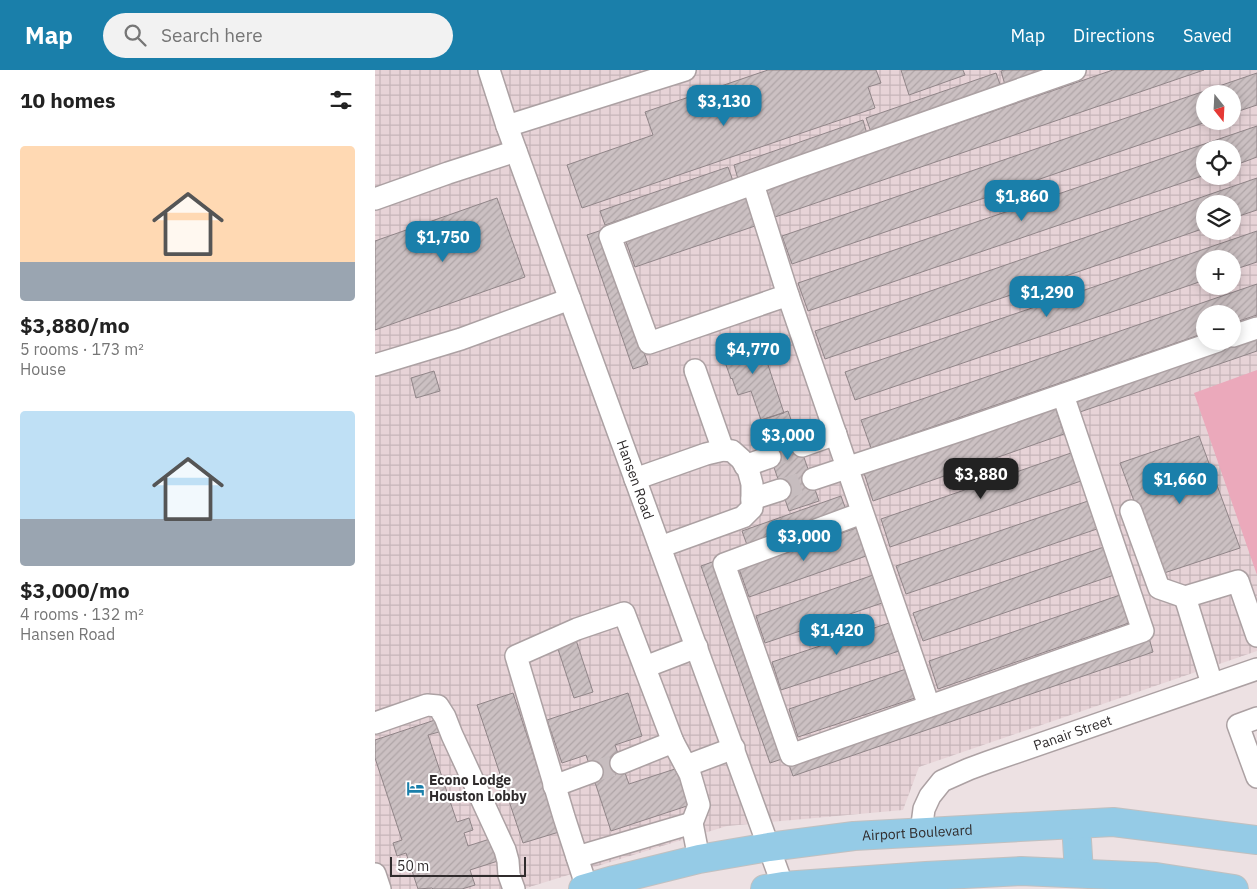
<!DOCTYPE html>
<html lang="en">
<head>
<meta charset="utf-8">
<style>
  :root { --surface:#fff; --page:#f2f2f2; --text:#222; --muted:#767676; --accent:#1a7faa }
  body { margin:0; font-family:"IBM Plex Sans",sans-serif; background:var(--page); color:var(--text); height:100vh; display:flex; flex-direction:column; font-size:19px; white-space:nowrap }
  * { box-sizing:border-box; margin:0 }
  p { font-size:16px; color:var(--muted) }
  .icon { flex:none; width:28px; height:28px; fill:none; stroke:currentColor; stroke-width:2; stroke-linecap:round; stroke-linejoin:round }
  .map { position:relative; flex:1; overflow:hidden }
  .drawer { display:flex; flex-direction:column; background:var(--surface); width:375px }
  .drawer>* { flex:none }
  .needle { width:32px; rotate:162deg }
  .buttons { position:absolute; left:821px; top:15px; display:grid; gap:10px }
  .buttons a { display:grid; place-items:center; width:45px; height:45px; border-radius:50%; background:var(--surface); box-shadow:0 2px 12px #0003; font-size:25px }
  .scale { position:absolute; left:15px; bottom:12px; width:136px; box-sizing:border-box; padding-left:5px; border:2px solid #302c2d; border-top:0; font-size:14px; line-height:18px; white-space:nowrap; color:#302c2d; -webkit-text-stroke:4px #fff; paint-order:stroke }
  .price { position:absolute; translate:-50% -42px; padding:0 11px; border-radius:10px; background:var(--accent); color:#fff; font-size:16px; line-height:32px; filter:drop-shadow(0 1px 2px #0008) }
  .price::after { content:''; position:absolute; left:50%; top:30px; width:15px; height:11px; margin-left:-8px; background:inherit; clip-path:polygon(0 0,100% 0,50% 100%) }
  .price.active { background:#222; color:#fff }
  ul { padding:0; list-style:none }
  li { display:grid; align-content:center; gap:10px; height:265px; padding:0 20px }
  li span { display:grid; place-items:center; height:155px; border-radius:5px; color:#555 }
  li>.icon { margin-inline-start:auto }
  span .icon { width:90px; height:90px; fill:#fffc; stroke-width:1 }
  li b { font-size:21px }
  h2 { display:flex; justify-content:space-between; align-items:center; height:60px; padding:0 20px; font-size:21px }
  header { display:flex; align-items:center; gap:30px; box-sizing:border-box; height:70px; padding:0 25px; background:var(--accent); color:#fff }
  header strong { font-size:24px }
  nav { display:flex; gap:28px; margin-inline-start:auto; font-size:18px }
  .search { width:350px; height:45px; background:var(--page); display:flex; align-items:center; gap:12px; box-sizing:border-box; padding:0 18px; border-radius:28px; color:var(--muted); font-size:19px }
  main { display:flex; flex:1; min-height:0 }
  .map>svg:first-child { display:block }
</style>
</head>
<body>
<header>
<strong>Map</strong>
<div class="search"><svg class="icon" aria-label="search" viewBox="0 0 24 24"><circle cx="10" cy="10" r="6"/><path d="M15 15l6 6"/></svg>Search here</div>
<nav><a>Map</a><a>Directions</a><a>Saved</a></nav>
</header>
<main>
<section class="drawer">
<h2>10 homes<svg class="icon" aria-label="filters" viewBox="0 0 24 24"><path d="M4 7h16M4 17h16"/><circle cx="9" cy="7" r="2"/><circle cx="15" cy="17" r="2"/></svg></h2>
<ul>
<li><span style="background:linear-gradient(#ffd9b3 75%,#9aa5b1 0)"><svg class="icon" aria-label="home" viewBox="0 0 24 24"><path d="M3 11l9-7 9 7M6 9v11h12V9"/></svg></span><div><b>$3,880/mo</b><p>5 rooms · 173 m²</p><p>House</p></div></li>
<li><span style="background:linear-gradient(#bfe0f5 70%,#9aa5b1 0)"><svg class="icon" aria-label="home" viewBox="0 0 24 24"><path d="M3 11l9-7 9 7M6 9v11h12V9"/></svg></span><div><b>$3,000/mo</b><p>4 rooms · 132 m²</p><p>Hansen Road</p></div></li>
</ul>
</section>
<div class="map">
<svg width="882" height="819" viewBox="0 0 882 819">
  <defs>
    <pattern id="industrial-grid" width="8" height="8" patternUnits="userSpaceOnUse" patternTransform="scale(1.25)"><rect width="8" height="8" fill="#e7d3d7"/><path d="M0 4h8M4 0v8" fill="none" stroke="#c6b5b9"/></pattern>
    <pattern id="building-hatch" width="6" height="6" patternUnits="userSpaceOnUse" patternTransform="scale(1.25)"><rect width="6" height="6" fill="#cbc0c2"/><path d="M-1 1l2-2M0 6l6-6M5 7l2-2" fill="none" stroke="#afa5a7"/></pattern>
  </defs>
  <rect width="100%" height="100%" fill="#ede1e3"/>
  <!-- industrial -->
  <path fill="url(#industrial-grid)" fill-rule="evenodd" d="M 0,0 L 882,0 L 882,581 L 544,697 L 528,740 L 352,756 L 148,819 L 0,819 ZM 830,24 L 858,24 L 858,51 L 830,51 ZM 830,79 L 858,79 L 858,106 L 830,106 ZM 830,134 L 858,134 L 858,161 L 830,161 ZM 830,189 L 858,189 L 858,216 L 830,216 ZM 830,244 L 858,244 L 858,271 L 830,271 Z"/>
  <!-- green -->
  <path fill="#eba9bb" d="M 882,300 L 882,505 L 819,323 Z"/>
  <!-- building -->
  <path fill="url(#building-hatch)" stroke="#908588" d="M 393,0 L 501,0 L 506,13 L 493,17 L 500,38 L 207,138 L 192,95 L 278,65 L 270,42 Z
    M 526,0 L 588,0 L 590,5 L 534,25 Z
    M 629,0 L 675,0 L 630,15 L 626,1 Z
    M 738,0 L 829,0 L 400,147 L 391,119 Z
    M 621,3 L 626,17 L 496,62 L 491,48 Z
    M 882,3 L 882,35 L 858,43 L 858,24 L 830,24 L 830,51 L 834,51 L 417,194 L 407,166 Z
    M 488,50 L 492,64 L 363,109 L 359,95 Z
    M 882,56 L 882,87 L 858,96 L 858,79 L 830,79 L 830,105 L 433,241 L 423,213 Z
    M 353,97 L 358,111 L 230,155 L 225,141 Z
    M 882,108 L 882,140 L 858,148 L 858,134 L 830,134 L 830,158 L 450,289 L 440,261 Z
    M 122,128 L 150,207 L 0,260 L 0,171 Z
    M 371,128 L 380,156 L 260,197 L 250,169 Z
    M 227,160 L 273,294 L 258,299 L 212,165 Z
    M 882,161 L 882,192 L 858,200 L 858,189 L 830,189 L 830,210 L 480,330 L 470,302 Z
    M 882,214 L 882,245 L 858,253 L 858,244 L 830,244 L 830,263 L 496,378 L 486,350 Z
    M 383,265 L 409,343 L 386,350 L 376,321 L 363,325 L 357,308 L 356,309 L 345,278 Z
    M 882,266 L 882,281 L 705,342 L 700,328 Z
    M 59,301 L 65,321 L 41,328 L 36,308 Z
    M 680,336 L 689,364 L 498,431 L 489,403 Z
    M 413,341 L 444,431 L 414,441 L 383,351 Z
    M 824,366 L 865,478 L 786,504 L 745,393 Z
    M 696,383 L 706,411 L 515,477 L 506,449 Z
    M 466,426 L 471,440 L 372,475 L 367,461 Z
    M 713,431 L 722,459 L 531,524 L 521,496 Z
    M 484,457 L 494,485 L 374,527 L 364,499 Z
    M 729,477 L 739,505 L 548,571 L 538,543 Z
    M 340,491 L 410,688 L 395,693 L 326,496 Z
    M 501,504 L 510,532 L 390,573 L 381,546 Z
    M 745,525 L 754,553 L 563,619 L 554,591 Z
    M 517,552 L 527,580 L 406,620 L 397,592 Z
    M 774,568 L 778,582 L 418,706 L 413,692 Z
    M 201,570 L 218,622 L 199,628 L 182,576 Z
    M 534,598 L 543,627 L 423,667 L 414,639 Z
    M 138,623 L 184,762 L 148,773 L 102,635 Z
    M 253,623 L 267,666 L 240,675 L 254,714 L 306,697 L 318,734 L 236,761 L 211,685 L 187,693 L 172,650 Z
    M 60,650 L 64,662 L 53,665 L 82,752 L 94,748 L 98,760 L 89,763 L 93,776 L 121,767 L 129,789 L 95,800 L 100,815 L 87,819 L 58,819 L 57,818 L 43,819 L 31,783 L 22,786 L 18,773 L 27,770 L 0,688 L 0,670 Z"/>
  <g fill="none" stroke-linecap="round" stroke-linejoin="round">
    <!-- minor-tunnel -->
    <path stroke="#c7bdbf" stroke-width="21" stroke-dasharray="21 11" stroke-linecap="butt" d="M 395,387 L 427,376
      M 405,420 L 438,409
      M 217,702 L 246,693"/>
    <defs>
      <g id="minor">
        <path id="s1" d="M 114,0 L 132,56 L 409,819"/>
        <path d="M 132,56 L 310,0"/>
        <path d="M 378,114 L 413,225"/>
        <path d="M 0,129 L 73,103 L 141,81"/>
        <path d="M 858,266 L 882,258"/>
        <path d="M 0,295 L 86,269 L 195,229"/>
        <path d="M 320,300 L 348,380"/>
        <path d="M 427,376 L 461,364"/>
        <path d="M 370,396 L 395,387"/>
        <path d="M 260,409 L 331,384 L 348,380 L 357,381 L 366,389 L 373,399 L 377,414 L 377,438 L 368,447 L 285,477"/>
        <path d="M 438,409 L 589,359 L 843,271"/>
        <path d="M 377,429 L 405,420"/>
        <path d="M 756,441 L 784,518 L 810,527 L 863,511 L 882,566"/>
        <path d="M 487,443 L 349,494 L 416,685 L 768,561 L 688,325"/>
        <path d="M 810,527 L 837,614"/>
        <path d="M 270,597 L 322,577"/>
        <path d="M 554,636 L 413,225 L 274,273 L 235,166 L 421,98 L 700,0"/>
        <path d="M 882,648 L 863,655 L 882,707"/>
        <path d="M 0,653 L 52,635 L 63,636 L 70,647 L 77,665 L 130,780 L 133,791 L 134,805 L 139,819"/>
        <path d="M 246,693 L 298,672"/>
        <path d="M 311,696 L 359,678"/>
        <path d="M 179,716 L 217,702"/>
        <path id="s2" d="M 546,762 L 549,739 L 555,726 L 567,711 L 594,699 L 613,692 L 882,599"/>
        <path d="M 202,787 L 317,753"/>
        <path d="M 0,804 L 5,819"/>
        <path d="M 212,818 L 189,747 L 141,586 L 202,559 L 249,543 L 298,672 L 315,704 L 324,735 L 317,753 L 324,789"/>
      </g>
      <g id="major">
        <path d="M 701,754 L 704,803"/>
        <path id="s3" d="M 208,819 L 239,810 L 324,789 L 394,777 L 479,766 L 738,752 L 882,770"/>
        <path d="M 390,819 L 408,816 L 551,806 L 646,801 L 781,807 L 859,819"/>
      </g>
    </defs>
    <!-- minor casing -->
    <use href="#minor" stroke="#aca1a3" stroke-width="24"/>
    <!-- major casing -->
    <use href="#major" stroke="#c1c0c0" stroke-width="30"/>
    <!-- minor -->
    <use href="#minor" stroke="#fff" stroke-width="21"/>
    <!-- major -->
    <use href="#major" stroke="#95cbe6" stroke-width="28"/>
  </g>
  <!-- icons -->
  <defs>
    <symbol id="hotel-bare" viewBox="-9 -9 18 18"><path d="M-6-4.5h1.5V1H6V5H4.5V3h-9V5H-6ZM-4 0a1.8 1.8 0 1 1 3.6 0ZM.5 0V-2.5h3Q6-2.5 6 0Z" fill="#1a7faa" stroke="#fff" stroke-width="2.5" paint-order="stroke"/></symbol>
  </defs>
  <g fill-rule="evenodd">
    <use href="#hotel-bare" x="28" y="706" width="25" height="25"/>
  </g>
  <g text-anchor="middle" stroke-width="4" stroke-linejoin="round" paint-order="stroke">
    <!-- street labels -->
    <g font-size="14" fill="#302c2d" stroke="#fff">
      <text dy="5" stroke="none"><textPath href="#s1" startOffset="435">Hansen Road</textPath></text>
      <text dy="5" stroke="none"><textPath href="#s2" startOffset="196">Panair Street</textPath></text>
      <text dy="5" stroke="none"><textPath href="#s3" startOffset="340">Airport Boulevard</textPath></text>
    </g>
    <!-- poi labels -->
    <g font-size="14" font-weight="bold" fill="#302c2d" stroke="#fff" text-anchor="start">
      <text x="54" y="715">Econo Lodge<tspan x="54" dy="16">Houston Lobby</tspan></text>
    </g>
  </g>
</svg>
<div class="buttons">
<a><svg class="needle" viewBox="-14 -14 28 28"><path d="M0-13l5 13h-10z" fill="#e53935"/><path d="M0 13l5-13h-10z" fill="#767676"/></svg></a>
<a><svg class="icon" aria-label="locate" viewBox="0 0 24 24"><circle cx="12" cy="12" r="6"/><path d="M12 2v4M12 18v4M2 12h4M18 12h4"/></svg></a>
<a><svg class="icon" aria-label="layers" viewBox="0 0 24 24"><path d="M12 4l9 5-9 5-9-5zM3 14l9 5 9-5"/></svg></a>
<a>+</a>
<a>−</a>
</div>
<div class="scale">50 m</div>
<b class="price" style="left:349px;top:57px">$3,130</b>
<b class="price" style="left:647px;top:152px">$1,860</b>
<b class="price" style="left:68px;top:193px">$1,750</b>
<b class="price" style="left:672px;top:248px">$1,290</b>
<b class="price" style="left:378px;top:305px">$4,770</b>
<b class="price" style="left:413px;top:391px">$3,000</b>
<b class="price active" style="left:606px;top:430px">$3,880</b>
<b class="price" style="left:805px;top:435px">$1,660</b>
<b class="price" style="left:429px;top:492px">$3,000</b>
<b class="price" style="left:462px;top:586px">$1,420</b>
</div>
</main>
</body>
</html>
